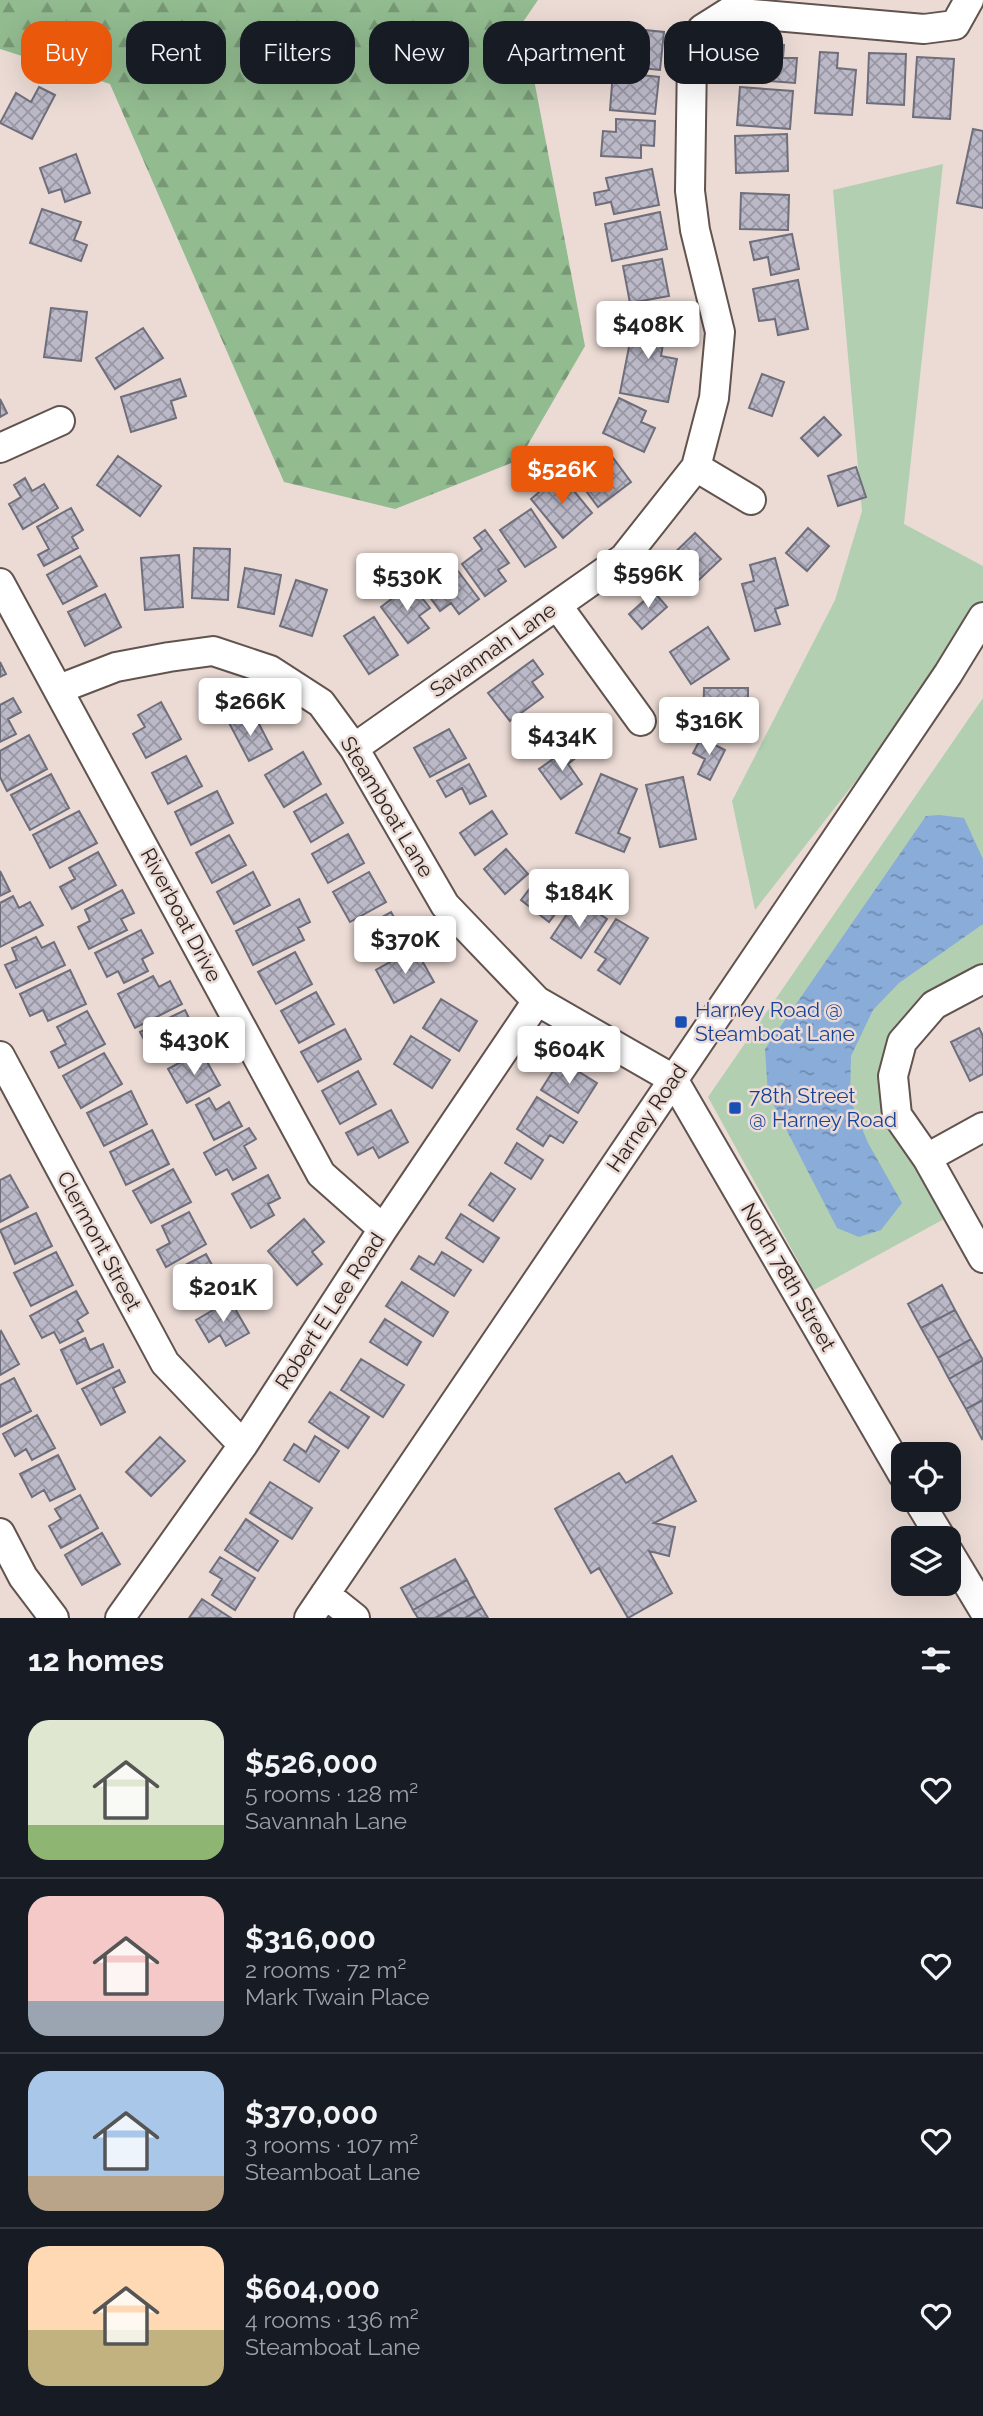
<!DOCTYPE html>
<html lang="en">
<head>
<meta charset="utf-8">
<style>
  :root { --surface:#171b24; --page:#20242c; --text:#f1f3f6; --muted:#9ea1a6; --line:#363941; --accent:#ea580c }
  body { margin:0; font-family:Raleway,sans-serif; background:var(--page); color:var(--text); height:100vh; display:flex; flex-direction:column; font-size:26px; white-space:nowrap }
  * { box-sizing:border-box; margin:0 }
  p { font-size:23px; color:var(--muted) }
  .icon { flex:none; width:38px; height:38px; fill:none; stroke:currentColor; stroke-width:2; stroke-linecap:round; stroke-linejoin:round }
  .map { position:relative; height:1618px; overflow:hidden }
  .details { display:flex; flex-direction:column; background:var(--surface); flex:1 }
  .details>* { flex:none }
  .hud { position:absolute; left:21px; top:21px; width:942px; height:63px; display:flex; gap:14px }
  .fabs { position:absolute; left:891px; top:1442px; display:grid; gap:14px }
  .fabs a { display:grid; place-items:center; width:70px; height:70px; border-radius:14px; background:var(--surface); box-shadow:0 7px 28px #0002; font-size:35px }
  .price { position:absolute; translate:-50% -60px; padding:0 16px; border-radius:7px; background:#fff; color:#222; font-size:23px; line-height:46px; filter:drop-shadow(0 2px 4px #0008) }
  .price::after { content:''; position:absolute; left:50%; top:42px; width:21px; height:16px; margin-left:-10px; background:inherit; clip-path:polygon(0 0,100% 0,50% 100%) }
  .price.on { background:var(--accent); color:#fff }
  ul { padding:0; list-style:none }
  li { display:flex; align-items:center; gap:21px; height:175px; padding:0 28px }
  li+li { border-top:2px solid var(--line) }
  li span { display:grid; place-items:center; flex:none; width:196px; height:140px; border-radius:21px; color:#555 }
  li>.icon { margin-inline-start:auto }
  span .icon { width:84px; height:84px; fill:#fffc; stroke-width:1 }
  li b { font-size:30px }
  h2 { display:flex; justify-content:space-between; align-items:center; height:84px; padding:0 28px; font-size:30px }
  .chip { padding:0 24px; border-radius:21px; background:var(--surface); box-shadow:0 7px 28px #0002; font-size:24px; line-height:63px }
  .chip.on { background:var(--accent); color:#fff }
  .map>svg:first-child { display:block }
</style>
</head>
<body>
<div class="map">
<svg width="983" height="1618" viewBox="0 0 983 1618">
  <defs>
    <pattern id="forest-firs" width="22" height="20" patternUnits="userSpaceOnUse" patternTransform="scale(1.75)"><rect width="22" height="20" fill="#92bb90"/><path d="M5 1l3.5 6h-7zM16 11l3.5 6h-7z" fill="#779875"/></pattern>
    <pattern id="water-ripples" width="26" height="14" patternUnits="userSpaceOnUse" patternTransform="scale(1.75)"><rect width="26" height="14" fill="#89acd9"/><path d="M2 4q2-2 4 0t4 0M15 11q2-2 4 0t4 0" fill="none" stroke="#708cb0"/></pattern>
    <pattern id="building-cross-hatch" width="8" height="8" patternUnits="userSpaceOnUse" patternTransform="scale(1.75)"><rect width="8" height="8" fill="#bbb9c8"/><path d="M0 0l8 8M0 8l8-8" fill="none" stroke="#9896a2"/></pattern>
  </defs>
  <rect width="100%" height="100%" fill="#ecdbd5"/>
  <!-- green -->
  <path fill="#b2cfb1" d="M 943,164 L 904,524 L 983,566 L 983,603 L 941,672 L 755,910 L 732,801 L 835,600 L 862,511 L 833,190 Z
    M 983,698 L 983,970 L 930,998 L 891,1123 L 944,1219 L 814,1290 L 708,1097 Z"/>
  <!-- forest -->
  <path fill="url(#forest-firs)" d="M 0,0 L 538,0 L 523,22 L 585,346 L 519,460 L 395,509 L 284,482 L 110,84 L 0,49 Z"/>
  <!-- water -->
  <path fill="url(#water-ripples)" d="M 939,815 L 964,818 L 983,859 L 983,924 L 899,983 L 873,1010 L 851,1056 L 850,1099 L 868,1143 L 902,1203 L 881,1230 L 859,1237 L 837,1228 L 768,1094 L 765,1049 L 926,816 Z"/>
  <!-- building -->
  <path fill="url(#building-cross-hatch)" stroke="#6f6e7b" stroke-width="2" d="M 615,27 L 664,32 L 660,70 L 611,65 Z
    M 743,42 L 784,45 L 783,58 L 797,58 L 795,83 L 740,79 Z
    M 820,52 L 838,53 L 837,68 L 856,70 L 852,115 L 815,113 Z
    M 869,53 L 906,54 L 904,105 L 867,103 Z
    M 917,57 L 954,59 L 950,119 L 913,117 Z
    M 613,72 L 659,77 L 655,114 L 610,110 Z
    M 39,87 L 55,95 L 32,139 L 0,123 L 16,93 L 31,102 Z
    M 740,87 L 793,91 L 790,129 L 737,125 Z
    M 616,119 L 655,121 L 654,146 L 641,145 L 641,158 L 601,156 L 603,131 L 616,132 Z
    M 973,129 L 983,131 L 983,208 L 957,203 Z
    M 787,134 L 788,171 L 736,173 L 735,136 Z
    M 76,154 L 90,193 L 65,202 L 61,189 L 49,193 L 40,168 Z
    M 652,169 L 659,205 L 614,214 L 611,202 L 596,205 L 594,193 L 609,190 L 606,178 Z
    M 741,193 L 789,195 L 788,230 L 740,229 Z
    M 42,209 L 81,222 L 74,240 L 87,245 L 81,261 L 30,243 Z
    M 660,212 L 667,249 L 612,261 L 605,224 Z
    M 792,234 L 799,269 L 771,275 L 768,257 L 754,260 L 750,242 Z
    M 662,259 L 669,296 L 630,303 L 623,266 Z
    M 798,280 L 808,329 L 778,335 L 775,319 L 759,321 L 753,289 Z
    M 637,306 L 653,309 L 650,323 L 666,326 L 661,356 L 677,359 L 668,402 L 620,393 Z
    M 51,308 L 87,312 L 81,361 L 44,357 Z
    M 143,328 L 163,358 L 115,389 L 96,358 Z
    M 762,374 L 784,382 L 772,416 L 749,408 Z
    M 180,379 L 186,396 L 171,401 L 176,418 L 131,432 L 121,397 Z
    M 619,398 L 646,411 L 641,422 L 655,428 L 644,452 L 603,433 Z
    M 0,399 L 7,413 L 0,417 Z
    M 824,417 L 841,435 L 818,456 L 801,438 Z
    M 605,447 L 631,482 L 598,507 L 572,472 Z
    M 118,456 L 161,486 L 140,516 L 97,485 Z
    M 856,467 L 866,497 L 838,506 L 828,476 Z
    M 560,474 L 592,513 L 563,538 L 531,499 Z
    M 25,478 L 32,491 L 44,484 L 58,508 L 23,529 L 9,504 L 21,497 L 14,485 Z
    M 71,508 L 83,530 L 72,537 L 78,548 L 44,566 L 38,555 L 49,549 L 37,527 Z
    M 531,509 L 556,547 L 525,567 L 500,530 Z
    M 808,528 L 829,546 L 807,571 L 786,553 Z
    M 485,530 L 509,563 L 498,570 L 506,581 L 485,596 L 462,564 L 482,549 L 474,538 Z
    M 695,533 L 721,559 L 687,591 L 662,565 Z
    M 194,548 L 230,549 L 228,600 L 192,598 Z
    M 179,555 L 183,607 L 145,610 L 141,558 Z
    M 446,555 L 479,599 L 459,614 L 451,603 L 440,611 L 415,577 Z
    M 80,556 L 97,586 L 63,604 L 47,575 Z
    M 775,558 L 788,605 L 775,609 L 780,624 L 755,631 L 742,584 L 754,581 L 750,565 Z
    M 245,568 L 281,575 L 274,614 L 238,607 Z
    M 296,580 L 327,590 L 312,636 L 280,626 Z
    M 411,584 L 430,608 L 419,616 L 429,628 L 408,643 L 381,607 Z
    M 654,592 L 667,607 L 642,629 L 629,614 Z
    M 105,594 L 121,627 L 85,646 L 68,612 Z
    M 374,617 L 398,655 L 369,674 L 344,636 Z
    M 708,627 L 729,659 L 691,684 L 670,652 Z
    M 533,660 L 543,674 L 532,682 L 543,697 L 510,721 L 488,693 Z
    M 0,662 L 6,674 L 0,677 Z
    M 704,688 L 748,688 L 748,726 L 703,726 Z
    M 13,698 L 21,712 L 8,719 L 16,734 L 0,742 L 0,705 Z
    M 161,702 L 181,739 L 146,758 L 133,734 L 145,727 L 138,715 Z
    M 239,715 L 246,728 L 258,722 L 272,749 L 249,761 L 228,721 Z
    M 548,720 L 563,739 L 540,757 L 525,737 Z
    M 449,729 L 466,758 L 430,777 L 414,748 Z
    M 29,735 L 47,769 L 7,791 L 0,777 L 0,751 Z
    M 701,738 L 725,750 L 710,780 L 698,774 L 705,759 L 693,753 Z
    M 571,746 L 578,756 L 568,764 L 582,784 L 561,799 L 539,769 Z
    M 303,752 L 321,784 L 284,807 L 265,775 Z
    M 186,756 L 202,786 L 168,804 L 152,773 Z
    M 469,764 L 486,796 L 470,804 L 462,788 L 446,797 L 437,781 Z
    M 51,774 L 69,808 L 30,830 L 11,795 Z
    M 601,774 L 637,789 L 618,833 L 630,838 L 624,852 L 576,833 Z
    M 683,777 L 696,839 L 660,847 L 646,785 Z
    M 217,791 L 233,823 L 191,845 L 175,812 Z
    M 326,794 L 343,823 L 311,842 L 294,812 Z
    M 79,811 L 97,843 L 50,868 L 33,835 Z
    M 492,811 L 507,834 L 475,855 L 460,833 Z
    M 348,834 L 364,863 L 328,883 L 312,854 Z
    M 229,835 L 246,865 L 212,883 L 196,853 Z
    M 506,849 L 528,874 L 505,894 L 484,869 Z
    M 98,852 L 116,885 L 72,909 L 60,887 L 75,879 L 69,868 Z
    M 0,871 L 10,891 L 0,896 Z
    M 253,872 L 270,905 L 234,924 L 217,892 Z
    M 369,872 L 386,902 L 350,922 L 333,892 Z
    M 541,874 L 569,896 L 549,922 L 521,900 Z
    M 122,890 L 134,913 L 121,919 L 127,930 L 89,949 L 78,927 L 90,921 L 85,910 Z
    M 13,896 L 19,908 L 30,902 L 43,925 L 0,947 L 0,903 Z
    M 299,899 L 310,922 L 298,928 L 304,940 L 253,965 L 236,931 Z
    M 577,899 L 607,919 L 581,958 L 551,938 Z
    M 391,912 L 408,942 L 373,961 L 357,931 Z
    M 616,919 L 648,938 L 620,984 L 598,970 L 606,959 L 595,952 Z
    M 141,930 L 153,953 L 142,959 L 148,971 L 124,983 L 118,971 L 107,977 L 95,953 Z
    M 36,937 L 42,948 L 54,942 L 65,965 L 16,988 L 5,965 L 17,960 L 12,948 Z
    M 415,948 L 434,982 L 394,1003 L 376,970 Z
    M 295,952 L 312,984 L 276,1004 L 258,972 Z
    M 70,970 L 86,1004 L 48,1021 L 43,1010 L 30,1016 L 20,994 Z
    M 153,976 L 159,987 L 170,981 L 182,1004 L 135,1028 L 118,994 Z
    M 316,992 L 334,1024 L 299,1043 L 281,1011 Z
    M 441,999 L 477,1021 L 459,1051 L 423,1028 Z
    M 185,1010 L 202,1044 L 172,1059 L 167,1048 L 152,1055 L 140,1032 Z
    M 87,1011 L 105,1044 L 59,1068 L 51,1052 L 66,1044 L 57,1027 Z
    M 979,1028 L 983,1036 L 983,1074 L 970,1081 L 951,1042 Z
    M 345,1029 L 361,1059 L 318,1082 L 301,1052 Z
    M 411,1036 L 450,1060 L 432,1088 L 394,1064 Z
    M 201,1051 L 220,1085 L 187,1103 L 168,1069 Z
    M 104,1053 L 122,1084 L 81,1108 L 63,1076 Z
    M 560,1060 L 597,1083 L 578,1113 L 541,1090 Z
    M 358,1071 L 376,1104 L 340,1124 L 322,1091 Z
    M 131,1091 L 147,1124 L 104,1146 L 87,1113 Z
    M 537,1097 L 577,1122 L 563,1143 L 550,1135 L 543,1146 L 517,1129 Z
    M 209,1098 L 216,1110 L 229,1102 L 242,1126 L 214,1140 L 196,1105 Z
    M 391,1110 L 408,1142 L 379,1158 L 373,1147 L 358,1155 L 346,1133 Z
    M 249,1128 L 256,1139 L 244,1146 L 256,1168 L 233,1180 L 227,1169 L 216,1175 L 204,1153 Z
    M 152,1130 L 169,1164 L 126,1185 L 110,1152 Z
    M 517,1143 L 543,1160 L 531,1179 L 505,1163 Z
    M 173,1169 L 191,1202 L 151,1223 L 133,1191 Z
    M 491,1173 L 515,1189 L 493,1221 L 469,1205 Z
    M 10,1175 L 28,1207 L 0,1222 L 0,1180 Z
    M 268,1175 L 280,1198 L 268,1204 L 274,1215 L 251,1228 L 232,1194 Z
    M 189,1212 L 206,1244 L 166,1267 L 157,1250 L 170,1243 L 162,1226 Z
    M 36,1213 L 52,1246 L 15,1264 L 0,1230 Z
    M 461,1214 L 499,1238 L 483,1262 L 446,1238 Z
    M 304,1219 L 324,1242 L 312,1252 L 322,1264 L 297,1285 L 268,1251 Z
    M 56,1252 L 73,1285 L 31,1306 L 14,1273 Z
    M 442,1252 L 471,1270 L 454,1296 L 411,1269 L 419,1256 L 434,1265 Z
    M 206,1254 L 224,1287 L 192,1304 L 174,1271 Z
    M 402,1282 L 448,1312 L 433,1336 L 386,1306 Z
    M 942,1285 L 955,1310 L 921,1328 L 908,1304 Z
    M 76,1291 L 88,1313 L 77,1320 L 83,1331 L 60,1343 L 54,1332 L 42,1338 L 30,1316 Z
    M 230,1300 L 249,1333 L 226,1346 L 220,1335 L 209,1342 L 196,1320 Z
    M 955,1310 L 971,1339 L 938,1358 L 921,1328 Z
    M 385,1319 L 421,1342 L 407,1365 L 370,1342 Z
    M 1,1331 L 19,1364 L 0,1375 L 0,1332 Z
    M 85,1338 L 90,1350 L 103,1344 L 113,1367 L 77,1384 L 61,1350 Z
    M 971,1339 L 983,1360 L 949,1379 L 938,1358 Z
    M 361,1359 L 404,1385 L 383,1417 L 341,1390 Z
    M 983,1360 L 983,1400 L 966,1409 L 949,1379 Z
    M 119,1370 L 125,1382 L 113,1388 L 125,1412 L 101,1425 L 82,1389 Z
    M 14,1378 L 31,1411 L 0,1427 L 0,1385 Z
    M 330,1392 L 369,1417 L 348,1448 L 309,1422 Z
    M 983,1400 L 983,1438 L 982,1439 L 966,1409 Z
    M 37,1415 L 55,1448 L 32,1460 L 26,1449 L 15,1456 L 3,1434 Z
    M 315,1436 L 339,1451 L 319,1482 L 284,1460 L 294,1444 L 306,1452 Z
    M 160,1437 L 185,1461 L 151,1496 L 126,1472 Z
    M 58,1455 L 75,1489 L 50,1501 L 44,1490 L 32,1497 L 20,1474 Z
    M 672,1456 L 696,1501 L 654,1523 L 675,1527 L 669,1556 L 649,1551 L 672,1593 L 628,1618 L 599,1568 L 591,1573 L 555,1509 L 619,1473 L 626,1483 Z
    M 270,1482 L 312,1508 L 292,1539 L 250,1513 Z
    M 80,1495 L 98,1528 L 61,1548 L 49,1526 L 61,1519 L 55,1509 Z
    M 246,1519 L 278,1541 L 258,1571 L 225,1550 Z
    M 102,1533 L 120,1564 L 82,1585 L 65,1555 Z
    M 220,1557 L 255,1578 L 235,1610 L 212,1595 L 222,1579 L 210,1572 Z
    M 455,1559 L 467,1580 L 413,1610 L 401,1588 Z
    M 467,1580 L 475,1596 L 435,1618 L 418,1618 L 413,1610 Z
    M 475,1596 L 482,1608 L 465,1618 L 435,1618 Z
    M 202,1599 L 231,1618 L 189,1618 Z
    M 482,1608 L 488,1618 L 465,1618 Z"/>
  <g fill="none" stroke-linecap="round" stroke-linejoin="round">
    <defs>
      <path id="minor" d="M 0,448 L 60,421
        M 696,467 L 751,500
        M 0,583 L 321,1174 L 383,1229
        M 557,605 L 641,721
        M 59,689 L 116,667 L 169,657 L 213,651 L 270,670 L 321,703 L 354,748 L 445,905 L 537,1001 L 673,1079
        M 354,748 L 624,558 L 696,467 L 714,398 L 720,332 L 695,230 L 690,191 L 692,58 L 702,29 L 729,12 L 924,29 L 955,25 L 969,0
        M 983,979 L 934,1005 L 902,1042 L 893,1076 L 897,1115 L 927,1158 L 983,1258
        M 0,1056 L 165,1363 L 243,1445
        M 673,1079 L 903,1475
        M 927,1158 L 983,1127
        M 918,1500 L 941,1538
        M 0,1533 L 23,1577 L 54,1618
        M 948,1551 L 983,1609
        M 325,1594 L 355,1618
        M 120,1618 L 243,1445 L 383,1229 L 537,1001
        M 309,1618 L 948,674 L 983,617"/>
    </defs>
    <!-- minor casing -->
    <use href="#minor" stroke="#61534e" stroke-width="32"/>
    <!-- minor -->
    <use href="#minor" stroke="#fff" stroke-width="28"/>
  </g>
  <!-- markers -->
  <g fill="#1a4fb4" stroke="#ecdbd5" stroke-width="2.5">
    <rect x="674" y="1015" width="14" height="14" rx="3.5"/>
    <rect x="728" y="1101" width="14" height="14" rx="3.5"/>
  </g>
  <g text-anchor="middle" stroke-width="5" stroke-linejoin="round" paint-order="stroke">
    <!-- street labels -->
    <g font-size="21" fill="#2a2422" stroke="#ecdbd5">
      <text transform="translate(493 650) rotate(-35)" y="7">Savannah Lane</text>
      <text transform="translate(387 807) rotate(59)" y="7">Steamboat Lane</text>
      <text transform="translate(181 915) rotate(62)" y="7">Riverboat Drive</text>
      <text transform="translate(647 1118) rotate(-56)" y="7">Harney Road</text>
      <text transform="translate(99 1241) rotate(62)" y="7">Clermont Street</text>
      <text transform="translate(788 1277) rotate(60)" y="7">North 78th Street</text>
      <text transform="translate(330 1311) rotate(-57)" y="7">Robert E Lee Road</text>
    </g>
    <!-- transit labels -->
    <g font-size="21" fill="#164399" stroke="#ecdbd5" text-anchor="start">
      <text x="695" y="1017">Harney Road @<tspan x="695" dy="24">Steamboat Lane</tspan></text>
      <text x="749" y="1103">78th Street<tspan x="749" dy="24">@ Harney Road</tspan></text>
    </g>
  </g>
</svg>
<div class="fabs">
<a><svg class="icon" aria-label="locate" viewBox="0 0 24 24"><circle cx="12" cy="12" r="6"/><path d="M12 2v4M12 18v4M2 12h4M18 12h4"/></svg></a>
<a><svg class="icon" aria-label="layers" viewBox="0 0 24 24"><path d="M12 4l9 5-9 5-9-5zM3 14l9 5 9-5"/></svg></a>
</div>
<b class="price" style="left:648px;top:361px">$408K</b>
<b class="price on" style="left:562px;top:506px">$526K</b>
<b class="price" style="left:648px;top:610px">$596K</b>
<b class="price" style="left:407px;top:613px">$530K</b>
<b class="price" style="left:250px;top:738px">$266K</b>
<b class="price" style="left:709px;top:757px">$316K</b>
<b class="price" style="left:562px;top:773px">$434K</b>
<b class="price" style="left:579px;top:929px">$184K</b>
<b class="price" style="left:405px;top:976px">$370K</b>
<b class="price" style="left:194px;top:1077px">$430K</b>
<b class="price" style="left:569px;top:1086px">$604K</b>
<b class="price" style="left:223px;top:1324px">$201K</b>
<div class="hud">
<a class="chip on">Buy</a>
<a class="chip">Rent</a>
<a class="chip">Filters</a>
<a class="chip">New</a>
<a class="chip">Apartment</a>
<a class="chip">House</a>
</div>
</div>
<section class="details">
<h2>12 homes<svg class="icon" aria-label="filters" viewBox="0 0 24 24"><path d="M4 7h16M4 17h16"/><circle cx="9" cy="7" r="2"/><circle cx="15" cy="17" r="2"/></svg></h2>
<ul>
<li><span style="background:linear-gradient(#dfe7d0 75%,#8fb573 0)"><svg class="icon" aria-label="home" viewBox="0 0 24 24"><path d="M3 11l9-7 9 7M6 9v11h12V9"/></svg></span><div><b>$526,000</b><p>5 rooms · 128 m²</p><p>Savannah Lane</p></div><svg class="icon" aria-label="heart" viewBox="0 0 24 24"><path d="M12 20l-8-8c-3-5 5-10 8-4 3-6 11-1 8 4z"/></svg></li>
<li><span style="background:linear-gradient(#f6c9c9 75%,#9aa5b1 0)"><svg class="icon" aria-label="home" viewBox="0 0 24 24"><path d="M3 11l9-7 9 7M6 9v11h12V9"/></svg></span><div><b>$316,000</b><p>2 rooms · 72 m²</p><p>Mark Twain Place</p></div><svg class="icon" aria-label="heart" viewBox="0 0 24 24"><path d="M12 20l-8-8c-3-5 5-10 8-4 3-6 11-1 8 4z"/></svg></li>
<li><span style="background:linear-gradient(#a9c7e8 75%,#b9a48a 0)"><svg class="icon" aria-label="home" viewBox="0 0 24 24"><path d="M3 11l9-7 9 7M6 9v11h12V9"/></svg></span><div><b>$370,000</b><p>3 rooms · 107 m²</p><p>Steamboat Lane</p></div><svg class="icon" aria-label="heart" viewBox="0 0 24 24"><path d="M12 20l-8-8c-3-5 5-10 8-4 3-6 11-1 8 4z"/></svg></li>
<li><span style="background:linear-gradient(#ffd9b3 60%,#c2b280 0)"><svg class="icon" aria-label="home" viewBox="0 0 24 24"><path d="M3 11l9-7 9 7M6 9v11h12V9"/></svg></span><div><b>$604,000</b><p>4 rooms · 136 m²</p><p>Steamboat Lane</p></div><svg class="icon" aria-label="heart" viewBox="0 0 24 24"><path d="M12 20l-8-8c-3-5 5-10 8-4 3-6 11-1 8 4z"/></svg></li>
</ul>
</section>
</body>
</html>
